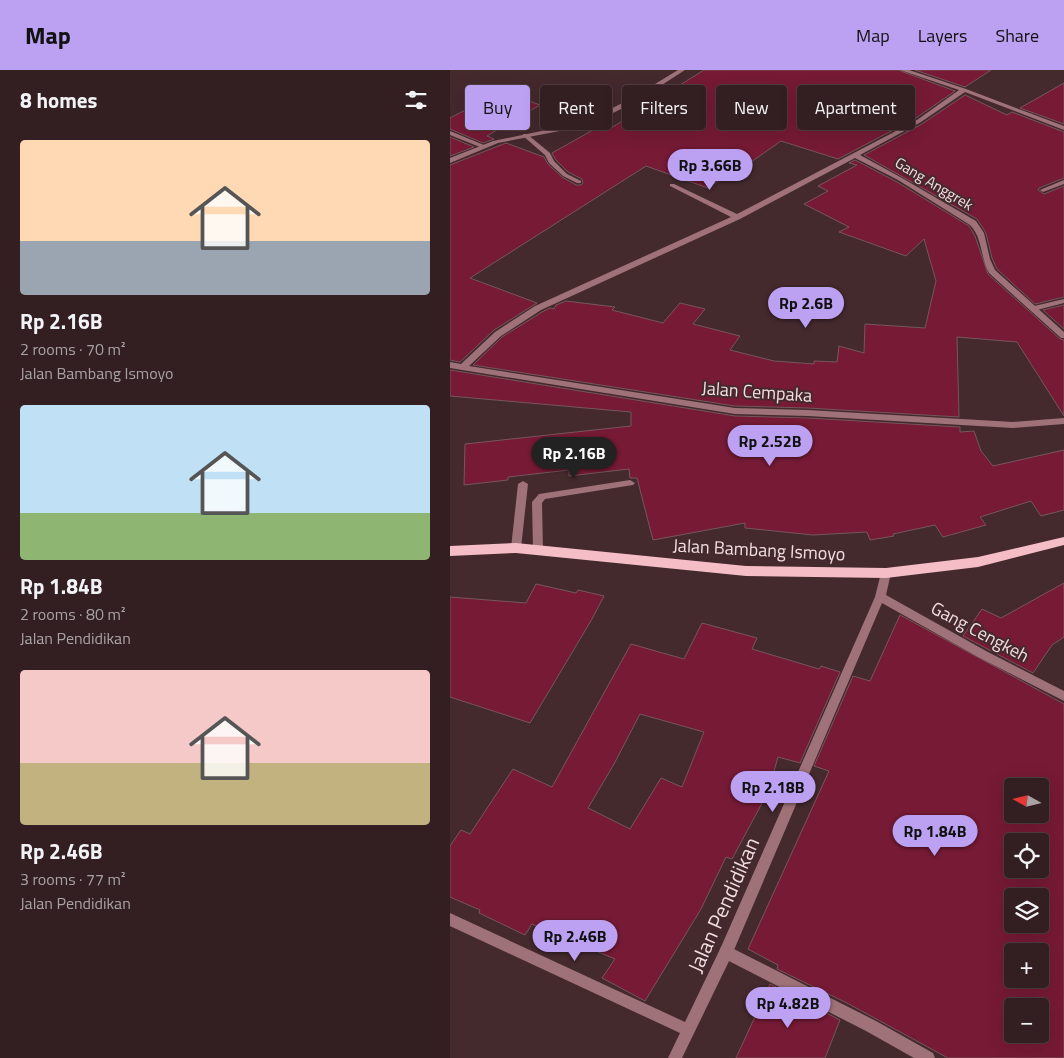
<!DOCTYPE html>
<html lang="en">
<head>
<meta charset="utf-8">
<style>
  :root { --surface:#331f22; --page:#3b272a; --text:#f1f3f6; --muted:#a9a2a5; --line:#4e3d40; --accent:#bca0f2 }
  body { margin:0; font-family:"Titillium Web",sans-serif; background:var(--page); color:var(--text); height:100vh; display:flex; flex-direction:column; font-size:19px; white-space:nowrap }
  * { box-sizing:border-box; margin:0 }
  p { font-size:16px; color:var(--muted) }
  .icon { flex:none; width:28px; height:28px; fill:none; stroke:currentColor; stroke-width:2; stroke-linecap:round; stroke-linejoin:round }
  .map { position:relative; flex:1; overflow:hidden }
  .panel { display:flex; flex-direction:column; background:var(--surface); width:450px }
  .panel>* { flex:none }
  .hud { position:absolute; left:15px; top:15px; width:475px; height:45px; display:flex; gap:10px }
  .needle { width:32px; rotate:278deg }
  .controls { position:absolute; left:554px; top:708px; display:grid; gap:10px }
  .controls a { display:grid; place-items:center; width:45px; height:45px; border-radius:5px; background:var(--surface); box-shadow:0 5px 20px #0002,0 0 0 1px var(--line); font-size:25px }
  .price { position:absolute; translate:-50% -42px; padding:0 11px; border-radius:18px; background:var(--accent); color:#111; font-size:16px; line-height:32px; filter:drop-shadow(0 1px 2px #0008) }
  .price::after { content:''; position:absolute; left:50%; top:30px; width:15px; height:11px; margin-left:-8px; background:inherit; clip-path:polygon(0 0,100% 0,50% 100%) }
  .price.on { background:#222; color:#fff }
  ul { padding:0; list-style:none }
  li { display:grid; align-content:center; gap:10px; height:265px; padding:0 20px }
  li span { display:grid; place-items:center; height:155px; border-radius:5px; color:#555 }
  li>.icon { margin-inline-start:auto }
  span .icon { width:90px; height:90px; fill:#fffc; stroke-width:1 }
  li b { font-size:21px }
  h2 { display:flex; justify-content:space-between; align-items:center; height:60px; padding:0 20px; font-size:21px }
  .chip { padding:0 18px; border-radius:5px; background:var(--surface); box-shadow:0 5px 20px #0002,0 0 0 1px var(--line); font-size:18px; line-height:45px }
  .chip.on { background:var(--accent); color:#111 }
  header { display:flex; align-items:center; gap:30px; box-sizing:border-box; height:70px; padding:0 25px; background:var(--accent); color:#111 }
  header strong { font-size:24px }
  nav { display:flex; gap:28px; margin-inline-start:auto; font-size:18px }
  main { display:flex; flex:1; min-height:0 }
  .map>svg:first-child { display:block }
</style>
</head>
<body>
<header>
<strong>Map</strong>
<nav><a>Map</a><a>Layers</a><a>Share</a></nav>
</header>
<main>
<section class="panel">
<h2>8 homes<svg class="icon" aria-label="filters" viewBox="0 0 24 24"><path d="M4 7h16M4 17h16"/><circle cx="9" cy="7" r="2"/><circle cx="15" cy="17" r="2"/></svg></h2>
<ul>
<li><span style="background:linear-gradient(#ffd9b3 65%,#9aa5b1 0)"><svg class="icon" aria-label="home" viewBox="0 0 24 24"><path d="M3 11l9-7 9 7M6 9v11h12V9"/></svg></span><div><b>Rp 2.16B</b><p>2 rooms · 70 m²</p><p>Jalan Bambang Ismoyo</p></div></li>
<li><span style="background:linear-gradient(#bfe0f5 70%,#8fb573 0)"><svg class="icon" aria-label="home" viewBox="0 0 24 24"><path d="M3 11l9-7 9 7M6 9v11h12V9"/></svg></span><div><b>Rp 1.84B</b><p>2 rooms · 80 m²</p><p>Jalan Pendidikan</p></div></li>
<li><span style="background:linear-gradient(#f6c9c9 60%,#c2b280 0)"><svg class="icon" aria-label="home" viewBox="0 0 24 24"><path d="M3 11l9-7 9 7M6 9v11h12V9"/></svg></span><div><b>Rp 2.46B</b><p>3 rooms · 77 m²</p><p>Jalan Pendidikan</p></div></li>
</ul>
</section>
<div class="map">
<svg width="614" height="988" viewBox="0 0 614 988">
  <rect width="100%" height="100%" fill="#44292d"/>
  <!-- building -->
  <path fill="#761a35" stroke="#75575c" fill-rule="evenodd" d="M 254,0 L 448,0 L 505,21 L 466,48 L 388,89 L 331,71 L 301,92 L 297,91 L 258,118 L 196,96 L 20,208 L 87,233 L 44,260 L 10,292 L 0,290 L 0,95 L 56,73 L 94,87 L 98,94 L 112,107 L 126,115 L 131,115 L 133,113 L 132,109 L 118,102 L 106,90 L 102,83 L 152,55 L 161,58 Z
    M 465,0 L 541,0 L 515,17 Z
    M 614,13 L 614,54 L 570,38 Z
    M 52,21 L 90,35 L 37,66 L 44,69 L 33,73 L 0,59 L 0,48 Z
    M 515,25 L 557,45 L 562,42 L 614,62 L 614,108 L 589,118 L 588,120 L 594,124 L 614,116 L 614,227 L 585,234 L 547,199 L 542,188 L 536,163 L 527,149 L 414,85 L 472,54 Z
    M 0,67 L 24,77 L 0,86 Z
    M 405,90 L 447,112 L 519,156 L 525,166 L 538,204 L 610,269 L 614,270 L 614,346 L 567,272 L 507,267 L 509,347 L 358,338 L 285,336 L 23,295 L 52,267 L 92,242 L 100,238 L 104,239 L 106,235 L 116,231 L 165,237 L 162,240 L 213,253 L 230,233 L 255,239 L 243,254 L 290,266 L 280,280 L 324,291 L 364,294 L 364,291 L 387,292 L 389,276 L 414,283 L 415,254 L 475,258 L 486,211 L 474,169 L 456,186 L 389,162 L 399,157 L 354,134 L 378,121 L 368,116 L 407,95 L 399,93 Z
    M 614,235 L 614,259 L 593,240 Z
    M 0,300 L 285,346 L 358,348 L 510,357 L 510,362 L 524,361 L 531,381 L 543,396 L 614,380 L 614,440 L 591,446 L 581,431 L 530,447 L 536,455 L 493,467 L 485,455 L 443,464 L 444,466 L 420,470 L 417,462 L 363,465 L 295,458 L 295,453 L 203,470 L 187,408 L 180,408 L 179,399 L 119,406 L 119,400 L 58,407 L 58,410 L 14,415 L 15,374 L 181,356 L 181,342 L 0,326 Z
    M 614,513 L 614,567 L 602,575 L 583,603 L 513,566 L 532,539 L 551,548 Z
    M 86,514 L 126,523 L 128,520 L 154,526 L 142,549 L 80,653 L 0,627 L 0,527 L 76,533 Z
    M 450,545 L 614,634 L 614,988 L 498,988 L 397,933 L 327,899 L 328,895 L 298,879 L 379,701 L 364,696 L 403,606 L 420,611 ZM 562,716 L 590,716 L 590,744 L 562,744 ZM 562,771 L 590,771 L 590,799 L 562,799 ZM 562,826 L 590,826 L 590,854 L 562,854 ZM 562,881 L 590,881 L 590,909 L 562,909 ZM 562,936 L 590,936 L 590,964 L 562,964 Z
    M 252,553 L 307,568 L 302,579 L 369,599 L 371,596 L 390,602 L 350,693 L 328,687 L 318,722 L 282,789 L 276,787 L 251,839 L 195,931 L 152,908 L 165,889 L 82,854 L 75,865 L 29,843 L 30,840 L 0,827 L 0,776 L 11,760 L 20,764 L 63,699 L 102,717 L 181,574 L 234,589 ZM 190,644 L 254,662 L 232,717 L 211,708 L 180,759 L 138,738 L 164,694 Z
    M 320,914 L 390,950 L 375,988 L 286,988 Z"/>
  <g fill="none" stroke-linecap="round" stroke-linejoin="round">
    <!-- lane -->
    <path fill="#9f7279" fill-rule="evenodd" d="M 0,61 L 34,75 L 35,76 L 30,77 L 0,65 Z
      M 73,64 L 77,64 L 100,83 L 104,91 L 117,104 L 131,111 L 131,113 L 127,113 L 113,106 L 99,93 L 95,85 L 73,66 Z
      M 614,110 L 614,114 L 593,122 L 590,120 Z
      M 614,229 L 614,233 L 583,241 L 579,239 L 580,237 Z
      M 73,411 L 78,414 L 71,478 L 66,482 L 61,478 L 68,414 Z
      M 276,875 L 426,951 L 483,983 L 485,988 L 464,988 L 416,961 L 271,887 L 269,882 L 271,877 Z"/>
    <!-- street -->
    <path fill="#9f7279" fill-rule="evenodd" d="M 228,0 L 235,0 L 187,31 L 149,50 L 120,59 L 48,73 L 0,93 L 0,88 L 43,71 L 120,55 L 145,47 L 182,28 Z
      M 450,0 L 459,0 L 516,19 L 614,56 L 614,60 L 515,22 L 471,52 L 410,85 L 452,108 L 526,151 L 534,163 L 540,189 L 545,200 L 614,262 L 614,268 L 611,268 L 539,203 C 530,187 533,168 520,155 L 448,110 L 405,88 L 290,149 L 91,240 L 51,266 L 19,296 L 285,338 L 358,340 L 563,352 L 614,348 L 614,354 L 563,358 L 358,346 L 285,344 L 0,298 L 0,292 L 11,294 L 45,262 L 85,236 L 281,147 L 220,116 L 220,114 L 224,114 L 287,144 L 467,50 L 509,20 Z
      M 180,410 L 185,413 L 183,415 L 95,429 L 92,433 L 93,479 L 88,483 L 85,482 L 83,479 L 82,432 L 89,424 Z
      M 436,499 L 440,500 L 441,503 L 436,525 L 536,581 L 614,621 L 614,631 L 528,587 L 432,533 L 281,887 L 232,988 L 218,988 L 230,963 L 0,856 L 0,843 L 235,952 L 271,877 L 425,527 L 431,503 L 432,500 Z"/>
    <!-- primary -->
    <path fill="#f5bec6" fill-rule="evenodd" d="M 614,467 L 614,475 L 528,497 L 436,508 L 296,506 L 66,483 L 0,486 L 0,476 L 66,473 L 296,496 L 436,498 L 528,487 Z"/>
  </g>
  <g text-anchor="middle" stroke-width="4" stroke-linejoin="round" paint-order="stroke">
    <!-- far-street labels -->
    <g font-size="15" fill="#f1dee1" stroke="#44292d">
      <text transform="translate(484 114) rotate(31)" y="5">Gang Anggrek</text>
    </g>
    <!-- street labels -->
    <g font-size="18" fill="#f1dee1" stroke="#44292d">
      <text transform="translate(307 322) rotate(4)" y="6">Jalan Cempaka</text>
      <text transform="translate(309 480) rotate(3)" y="6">Jalan Bambang Ismoyo</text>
      <text transform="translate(530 562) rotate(28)" y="6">Gang Cengkeh</text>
    </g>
    <!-- near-street labels -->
    <g font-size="21" fill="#f1dee1" stroke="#44292d">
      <text transform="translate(274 835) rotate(-66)" y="7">Jalan Pendidikan</text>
    </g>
  </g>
</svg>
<div class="controls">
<a><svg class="needle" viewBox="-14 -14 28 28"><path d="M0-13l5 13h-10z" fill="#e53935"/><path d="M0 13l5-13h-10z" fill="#a9a2a5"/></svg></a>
<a><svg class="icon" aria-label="locate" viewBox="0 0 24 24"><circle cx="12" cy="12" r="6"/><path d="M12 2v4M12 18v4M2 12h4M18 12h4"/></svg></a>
<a><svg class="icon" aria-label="layers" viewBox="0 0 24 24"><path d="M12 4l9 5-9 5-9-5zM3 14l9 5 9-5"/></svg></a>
<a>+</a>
<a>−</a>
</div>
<b class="price" style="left:260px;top:121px">Rp 3.66B</b>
<b class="price" style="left:356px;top:259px">Rp 2.6B</b>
<b class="price" style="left:320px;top:397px">Rp 2.52B</b>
<b class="price on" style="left:124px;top:409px">Rp 2.16B</b>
<b class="price" style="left:323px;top:743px">Rp 2.18B</b>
<b class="price" style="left:485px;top:787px">Rp 1.84B</b>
<b class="price" style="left:125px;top:892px">Rp 2.46B</b>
<b class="price" style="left:338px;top:959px">Rp 4.82B</b>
<div class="hud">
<a class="chip on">Buy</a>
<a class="chip">Rent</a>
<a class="chip">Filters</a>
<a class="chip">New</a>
<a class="chip">Apartment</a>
</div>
</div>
</main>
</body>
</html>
